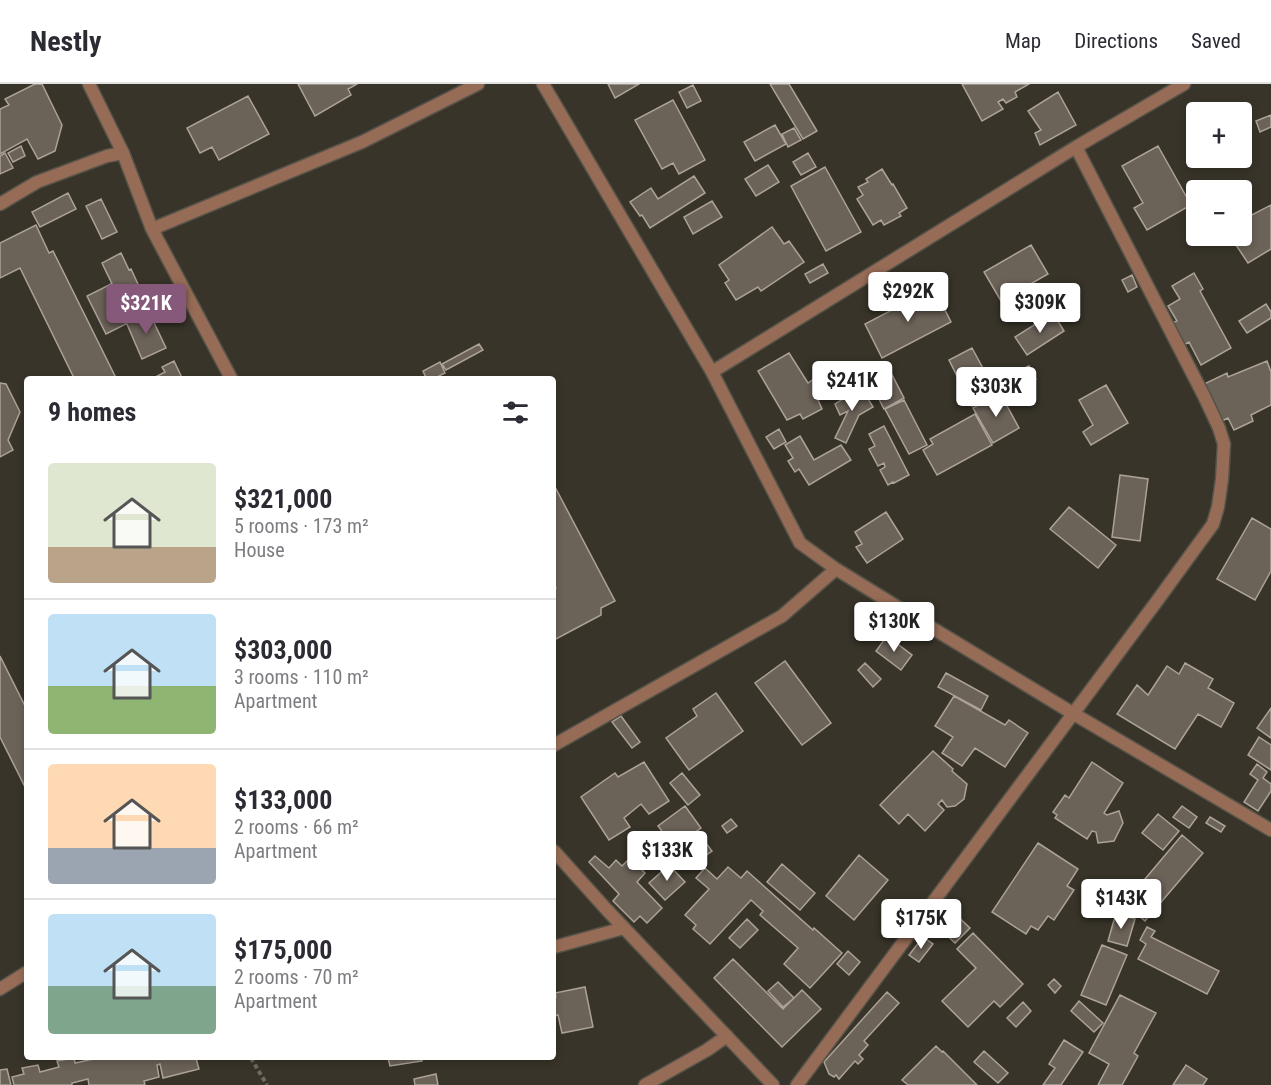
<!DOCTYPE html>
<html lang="en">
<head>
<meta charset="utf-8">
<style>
  :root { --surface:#fff; --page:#f2f2f3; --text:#2b2b33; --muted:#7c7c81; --line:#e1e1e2; --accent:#86587a }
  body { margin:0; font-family:"Roboto Condensed",sans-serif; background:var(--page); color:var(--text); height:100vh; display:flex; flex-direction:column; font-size:22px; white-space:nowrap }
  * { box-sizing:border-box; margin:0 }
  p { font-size:20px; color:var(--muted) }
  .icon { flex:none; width:33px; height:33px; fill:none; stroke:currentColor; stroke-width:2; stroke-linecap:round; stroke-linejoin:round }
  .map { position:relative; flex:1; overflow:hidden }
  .panel { position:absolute; left:24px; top:292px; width:532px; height:684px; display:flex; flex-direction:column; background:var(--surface); border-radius:6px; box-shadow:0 3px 9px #0003 }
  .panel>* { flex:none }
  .buttons { position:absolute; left:1186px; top:18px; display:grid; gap:12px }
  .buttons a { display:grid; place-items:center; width:66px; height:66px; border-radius:6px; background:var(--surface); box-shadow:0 3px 9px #0003; font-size:30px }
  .price { position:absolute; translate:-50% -51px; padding:0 14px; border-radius:6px; background:#fff; color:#222; font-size:20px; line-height:39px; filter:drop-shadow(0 2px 3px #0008) }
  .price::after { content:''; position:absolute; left:50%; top:36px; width:18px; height:14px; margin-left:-9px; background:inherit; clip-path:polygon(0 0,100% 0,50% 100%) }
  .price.on { background:var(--accent); color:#fff }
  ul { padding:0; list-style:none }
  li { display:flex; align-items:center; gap:18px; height:150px; padding:0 24px }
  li+li { border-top:2px solid var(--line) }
  li span { display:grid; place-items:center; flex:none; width:168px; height:120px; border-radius:6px; color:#555 }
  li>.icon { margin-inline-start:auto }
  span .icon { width:72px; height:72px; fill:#fffc; stroke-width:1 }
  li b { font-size:26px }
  h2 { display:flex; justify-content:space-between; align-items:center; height:72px; padding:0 24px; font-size:26px }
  header { display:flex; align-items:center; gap:36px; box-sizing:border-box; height:84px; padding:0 30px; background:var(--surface); border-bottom:2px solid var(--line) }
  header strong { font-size:28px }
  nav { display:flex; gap:33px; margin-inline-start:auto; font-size:21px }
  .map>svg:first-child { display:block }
</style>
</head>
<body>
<header>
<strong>Nestly</strong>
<nav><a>Map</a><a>Directions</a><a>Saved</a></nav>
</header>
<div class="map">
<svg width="1271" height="1001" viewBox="0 0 1271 1001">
  <rect width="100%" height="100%" fill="#383429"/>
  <!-- building -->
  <path fill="#6b6258" stroke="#aca297" stroke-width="1.5" d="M 35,0 L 42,0 L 62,41 L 55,67 L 38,75 L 27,55 L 0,70 L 0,25 L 9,21 L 5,15 Z
    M 298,0 L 357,0 L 348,5 L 351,11 L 315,32 Z
    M 608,0 L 639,0 L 615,14 Z
    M 770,0 L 789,0 L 817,47 L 803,55 Z
    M 962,0 L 1029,0 L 1015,8 L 1017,13 L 1006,19 L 1003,15 L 998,18 L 1003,25 L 982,37 Z
    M 693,1 L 701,17 L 687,24 L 679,8 Z
    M 1058,8 L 1076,41 L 1040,61 L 1035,49 L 1041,46 L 1028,27 Z
    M 248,12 L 269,50 L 219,76 L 212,63 L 200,69 L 187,44 Z
    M 673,16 L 705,76 L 679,90 L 673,79 L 662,85 L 635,36 Z
    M 1271,31 L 1271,43 L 1260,48 L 1256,37 Z
    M 775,41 L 786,60 L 755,77 L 744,58 Z
    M 794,44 L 801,56 L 788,63 L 782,50 Z
    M 21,62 L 25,72 L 13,78 L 8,69 Z
    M 1158,62 L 1191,121 L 1147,146 L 1134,124 L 1143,119 L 1122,82 Z
    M 5,69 L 13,84 L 0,90 L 0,72 Z
    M 808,69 L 816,83 L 801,91 L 793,78 Z
    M 768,81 L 779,98 L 756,112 L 745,95 Z
    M 825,83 L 861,148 L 826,167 L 791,102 Z
    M 882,85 L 892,101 L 893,100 L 907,124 L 899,129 L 901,132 L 884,141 L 881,136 L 873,141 L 857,115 L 863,111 L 858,103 L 868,98 L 866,95 Z
    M 694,92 L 705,109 L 650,144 L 642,131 L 640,132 L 630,118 L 651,104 L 658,115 Z
    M 68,109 L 76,125 L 40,143 L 32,128 Z
    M 101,115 L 117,148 L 102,155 L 86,122 Z
    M 712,117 L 722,133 L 693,150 L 684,133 Z
    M 1271,121 L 1271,165 L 1248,179 L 1230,152 L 1242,152 L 1242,136 Z
    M 36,141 L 49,169 L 53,167 L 117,296 L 75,296 L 20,184 L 0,194 L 0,159 Z
    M 772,143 L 784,160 L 789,157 L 804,178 L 761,207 L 758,203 L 736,216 L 725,199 L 729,196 L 719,181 Z
    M 1031,161 L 1048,190 L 1001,217 L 984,188 Z
    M 121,169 L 129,186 L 131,185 L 150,226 L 129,235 L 102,179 Z
    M 823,180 L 828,189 L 810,199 L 805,190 Z
    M 1194,189 L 1203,205 L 1200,207 L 1231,264 L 1201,281 L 1189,258 L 1182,262 L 1170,240 L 1177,237 L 1168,222 L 1180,215 L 1172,202 Z
    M 1132,191 L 1137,203 L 1128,208 L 1122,196 Z
    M 111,200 L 128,236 L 125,238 L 126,240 L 106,250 L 87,212 Z
    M 934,204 L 951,238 L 882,274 L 865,240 Z
    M 1074,219 L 1078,227 L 1066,234 L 1062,225 Z
    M 1266,220 L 1271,228 L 1271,234 L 1247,249 L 1239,237 Z
    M 149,228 L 166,264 L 142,275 L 126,238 Z
    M 1053,229 L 1064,247 L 1027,271 L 1015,253 Z
    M 479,260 L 483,266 L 446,286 L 442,280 Z
    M 972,264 L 997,310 L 972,322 L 949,276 Z
    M 789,269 L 808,299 L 814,295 L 825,312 L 818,316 L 822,325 L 803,335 L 800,330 L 787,336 L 758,287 Z
    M 174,277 L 183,296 L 150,296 L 165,288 L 162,283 Z
    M 1267,277 L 1271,288 L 1271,321 L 1251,331 L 1253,337 L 1234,346 L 1228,334 L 1222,337 L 1202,301 L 1227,289 L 1228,293 Z
    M 440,278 L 445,289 L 431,296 L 427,296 L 423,287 Z
    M 887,281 L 904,314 L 884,325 L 867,292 Z
    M 1029,282 L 1036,295 L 1019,302 L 1018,299 L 1010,302 L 1006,292 Z
    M 0,299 L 6,300 L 20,328 L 8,356 L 13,366 L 0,373 Z
    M 1106,301 L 1128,339 L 1091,361 L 1083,348 L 1093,341 L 1079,316 Z
    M 861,303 L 873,323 L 859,331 L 846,359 L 835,354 L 848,327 L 840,331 L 835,320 Z
    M 1000,309 L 1019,344 L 993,359 L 973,324 Z
    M 904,316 L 927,361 L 909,370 L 885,325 Z
    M 975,330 L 992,361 L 937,391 L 923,366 L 933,360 L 930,355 Z
    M 884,342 L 909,391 L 894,399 L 893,398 L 888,401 L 880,386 L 885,383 L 884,379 L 878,382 L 869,365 L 875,362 L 869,350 Z
    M 779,345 L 786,358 L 774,365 L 766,353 Z
    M 800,352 L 814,376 L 841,361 L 851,376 L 809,401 L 799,385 L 795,388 L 788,377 L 793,374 L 785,361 Z
    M 1120,391 L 1148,395 L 1140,457 L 1112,453 Z
    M 554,401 L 615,517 L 601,524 L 601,531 L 554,556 L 554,505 L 556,504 L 554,499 Z
    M 1069,423 L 1116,461 L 1098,484 L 1050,445 Z
    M 886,428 L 903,455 L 867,479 L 856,463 L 862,460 L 855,448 Z
    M 1252,434 L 1271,445 L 1271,487 L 1255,516 L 1217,495 Z
    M 887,552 L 912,571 L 901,586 L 876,567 Z
    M 0,572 L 27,626 L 27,707 L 0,653 Z
    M 785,577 L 831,639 L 802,661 L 755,599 Z
    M 865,579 L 881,595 L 873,603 L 858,586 Z
    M 1185,579 L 1213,595 L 1208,604 L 1234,619 L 1221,643 L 1198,630 L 1175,665 L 1117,630 L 1137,601 L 1148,611 L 1167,582 L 1179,590 Z
    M 946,589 L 988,612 L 981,626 L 938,603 Z
    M 716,609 L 743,647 L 689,686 L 666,654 L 697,632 L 693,625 Z
    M 954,612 L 1005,641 L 1009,636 L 1028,649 L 1005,683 L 975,664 L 962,682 L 942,669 L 953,653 L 935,642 Z
    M 1271,624 L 1271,654 L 1257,644 Z
    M 621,632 L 640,658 L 632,664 L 612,638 Z
    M 1259,653 L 1271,661 L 1271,686 L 1248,671 Z
    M 933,667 L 953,685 L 952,687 L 967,700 L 964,715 L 955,722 L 947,723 L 942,716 L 938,720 L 944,726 L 925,747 L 908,730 L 899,740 L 880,721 Z
    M 644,678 L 669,717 L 649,730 L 641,720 L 624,734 L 630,743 L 609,756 L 581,713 L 615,689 L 618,693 Z
    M 1092,678 L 1123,699 L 1104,729 L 1107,731 L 1119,727 L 1123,739 L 1114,757 L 1098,759 L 1096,748 L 1092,747 L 1087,755 L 1055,734 L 1057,731 L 1053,728 L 1065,711 L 1069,714 Z
    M 1257,680 L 1267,688 L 1263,694 L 1271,700 L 1271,707 L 1258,727 L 1244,718 L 1258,696 L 1250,690 Z
    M 682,689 L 700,711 L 688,721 L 670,699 Z
    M 685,722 L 701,744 L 697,747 L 712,767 L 690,783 L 684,776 L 681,779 L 660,754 L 664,750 L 658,742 Z
    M 1182,722 L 1197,733 L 1189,744 L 1173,733 Z
    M 1158,730 L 1179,747 L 1163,766 L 1142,749 Z
    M 1210,733 L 1225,742 L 1221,748 L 1206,739 Z
    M 731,735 L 737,742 L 727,749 L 722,742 Z
    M 1182,751 L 1203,769 L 1145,837 L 1124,820 Z
    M 1038,759 L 1078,785 L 1067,802 L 1074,806 L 1054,836 L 1048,832 L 1038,846 L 1031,842 L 1026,850 L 992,828 Z
    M 859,771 L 888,796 L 854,836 L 826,812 Z
    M 595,772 L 609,784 L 616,776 L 622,782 L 630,774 L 645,789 L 637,798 L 662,824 L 647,839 L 640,832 L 634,838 L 613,817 L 619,810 L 589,778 Z
    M 782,780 L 815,809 L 800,826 L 767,798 Z
    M 669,781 L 685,798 L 665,816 L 649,799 Z
    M 728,783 L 741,794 L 747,787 L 813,846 L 814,844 L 842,869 L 810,904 L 784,880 L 798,864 L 760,831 L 763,827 L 751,816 L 710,860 L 693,845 L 696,841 L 685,831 L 709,805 L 696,794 L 705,784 L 717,795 Z
    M 950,825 L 970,844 L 955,859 L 935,840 Z
    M 1116,829 L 1135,835 L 1127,862 L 1108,857 Z
    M 747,835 L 758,846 L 740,864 L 729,854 Z
    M 1147,843 L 1155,847 L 1151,853 L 1219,887 L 1207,910 L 1138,875 L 1146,860 L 1140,856 Z
    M 973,849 L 1023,900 L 1000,923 L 994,917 L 968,943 L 942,917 L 976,884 L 957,865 Z
    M 923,853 L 933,860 L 919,878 L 909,871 Z
    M 1102,861 L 1127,871 L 1106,921 L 1081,911 Z
    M 848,867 L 860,878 L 849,891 L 837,880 Z
    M 733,875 L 783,925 L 802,906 L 821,925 L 782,963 L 714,894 Z
    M 1054,895 L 1061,902 L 1055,909 L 1048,901 Z
    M 778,898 L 794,914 L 783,923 L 768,907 Z
    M 585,903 L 593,943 L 562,949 L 558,931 L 554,932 L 554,914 L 556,913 L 555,909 Z
    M 887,908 L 899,919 L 864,957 L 868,961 L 859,971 L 863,975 L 858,980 L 855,977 L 839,995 L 836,991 L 834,993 L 829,990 L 824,978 Z
    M 1120,911 L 1156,929 L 1134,969 L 1138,972 L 1122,1001 L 1098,1001 L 1109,980 L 1089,969 Z
    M 1079,917 L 1103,939 L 1094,948 L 1071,927 Z
    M 1023,918 L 1031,927 L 1016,943 L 1007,934 Z
    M 1064,956 L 1083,968 L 1061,1001 L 1043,1001 L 1055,984 L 1049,980 Z
    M 936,962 L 942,968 L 943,967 L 977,1001 L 908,1001 L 902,996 Z
    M 984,967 L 1008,989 L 998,999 L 974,978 Z
    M 74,974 L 75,979 L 94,975 L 94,974 L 196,974 L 199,985 L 163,994 L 160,980 L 157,981 L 159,993 L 144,997 L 145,1001 L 89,1001 L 88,995 L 72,999 L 72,1001 L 14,1001 L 12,993 L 24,990 L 22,984 L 38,981 L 40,988 L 59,983 L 57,977 Z
    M 388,974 L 421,974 L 422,977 L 390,982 Z
    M 1186,981 L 1207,995 L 1203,1001 L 1173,1001 Z
    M 7,985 L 11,1001 L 0,1001 L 0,986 Z
    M 436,990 L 438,1001 L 415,1001 L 414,995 Z"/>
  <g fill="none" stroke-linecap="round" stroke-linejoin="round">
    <defs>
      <path id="minor" d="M 89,0 L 123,69 L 152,145 L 232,296
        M 543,0 L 712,288 L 800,459 L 836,485 L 904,527 L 1074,630 L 1271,746
        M 0,120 L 37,98 L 107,72 L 123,69
        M 152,145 L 362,58 L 478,0
        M 712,288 L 1076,63 L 1184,0
        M 554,661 L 782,532 L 836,485
        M 554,767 L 607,826 L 773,1001
        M 554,863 L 624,844
        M 0,905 L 27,888
        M 645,1001 L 707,966 L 727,952
        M 797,1001 L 1157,517 L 1213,440 L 1218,423 L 1222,395 L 1224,360 L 1219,344 L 1204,312 L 1076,63"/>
    </defs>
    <!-- minor casing -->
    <use href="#minor" stroke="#565348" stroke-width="15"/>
    <!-- path -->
    <path stroke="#6f6b61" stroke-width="4" stroke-dasharray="4.5 3" stroke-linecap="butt" d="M 251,974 L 267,1001"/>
    <!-- minor -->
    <use href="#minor" stroke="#976c57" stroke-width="12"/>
  </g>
</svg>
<div class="buttons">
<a>+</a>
<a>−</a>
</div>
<b class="price" style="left:908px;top:239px">$292K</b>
<b class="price" style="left:1040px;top:250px">$309K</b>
<b class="price on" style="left:146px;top:251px">$321K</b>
<b class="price" style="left:852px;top:328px">$241K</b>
<b class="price" style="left:996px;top:334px">$303K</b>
<b class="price" style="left:894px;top:569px">$130K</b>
<b class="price" style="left:667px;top:798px">$133K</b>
<b class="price" style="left:1121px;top:846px">$143K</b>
<b class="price" style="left:921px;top:866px">$175K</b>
<section class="panel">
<h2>9 homes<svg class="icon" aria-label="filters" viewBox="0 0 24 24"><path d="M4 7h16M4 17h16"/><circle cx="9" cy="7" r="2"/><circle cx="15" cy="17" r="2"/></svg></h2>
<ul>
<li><span style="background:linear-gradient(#dfe7d0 70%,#b9a48a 0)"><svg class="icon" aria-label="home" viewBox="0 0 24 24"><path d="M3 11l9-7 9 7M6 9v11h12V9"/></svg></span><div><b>$321,000</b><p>5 rooms · 173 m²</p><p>House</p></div></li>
<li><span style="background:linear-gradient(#bfe0f5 60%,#8fb573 0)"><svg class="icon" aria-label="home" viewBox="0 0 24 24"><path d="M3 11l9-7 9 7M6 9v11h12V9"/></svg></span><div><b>$303,000</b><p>3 rooms · 110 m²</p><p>Apartment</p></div></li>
<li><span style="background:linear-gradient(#ffd9b3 70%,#9aa5b1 0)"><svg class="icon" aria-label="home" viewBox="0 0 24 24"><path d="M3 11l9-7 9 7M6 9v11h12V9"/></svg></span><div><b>$133,000</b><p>2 rooms · 66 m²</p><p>Apartment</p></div></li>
<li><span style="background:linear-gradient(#bfe0f5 60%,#7fa58c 0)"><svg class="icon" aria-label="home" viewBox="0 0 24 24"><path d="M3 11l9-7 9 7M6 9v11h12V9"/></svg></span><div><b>$175,000</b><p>2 rooms · 70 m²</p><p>Apartment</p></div></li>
</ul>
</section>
</div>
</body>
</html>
